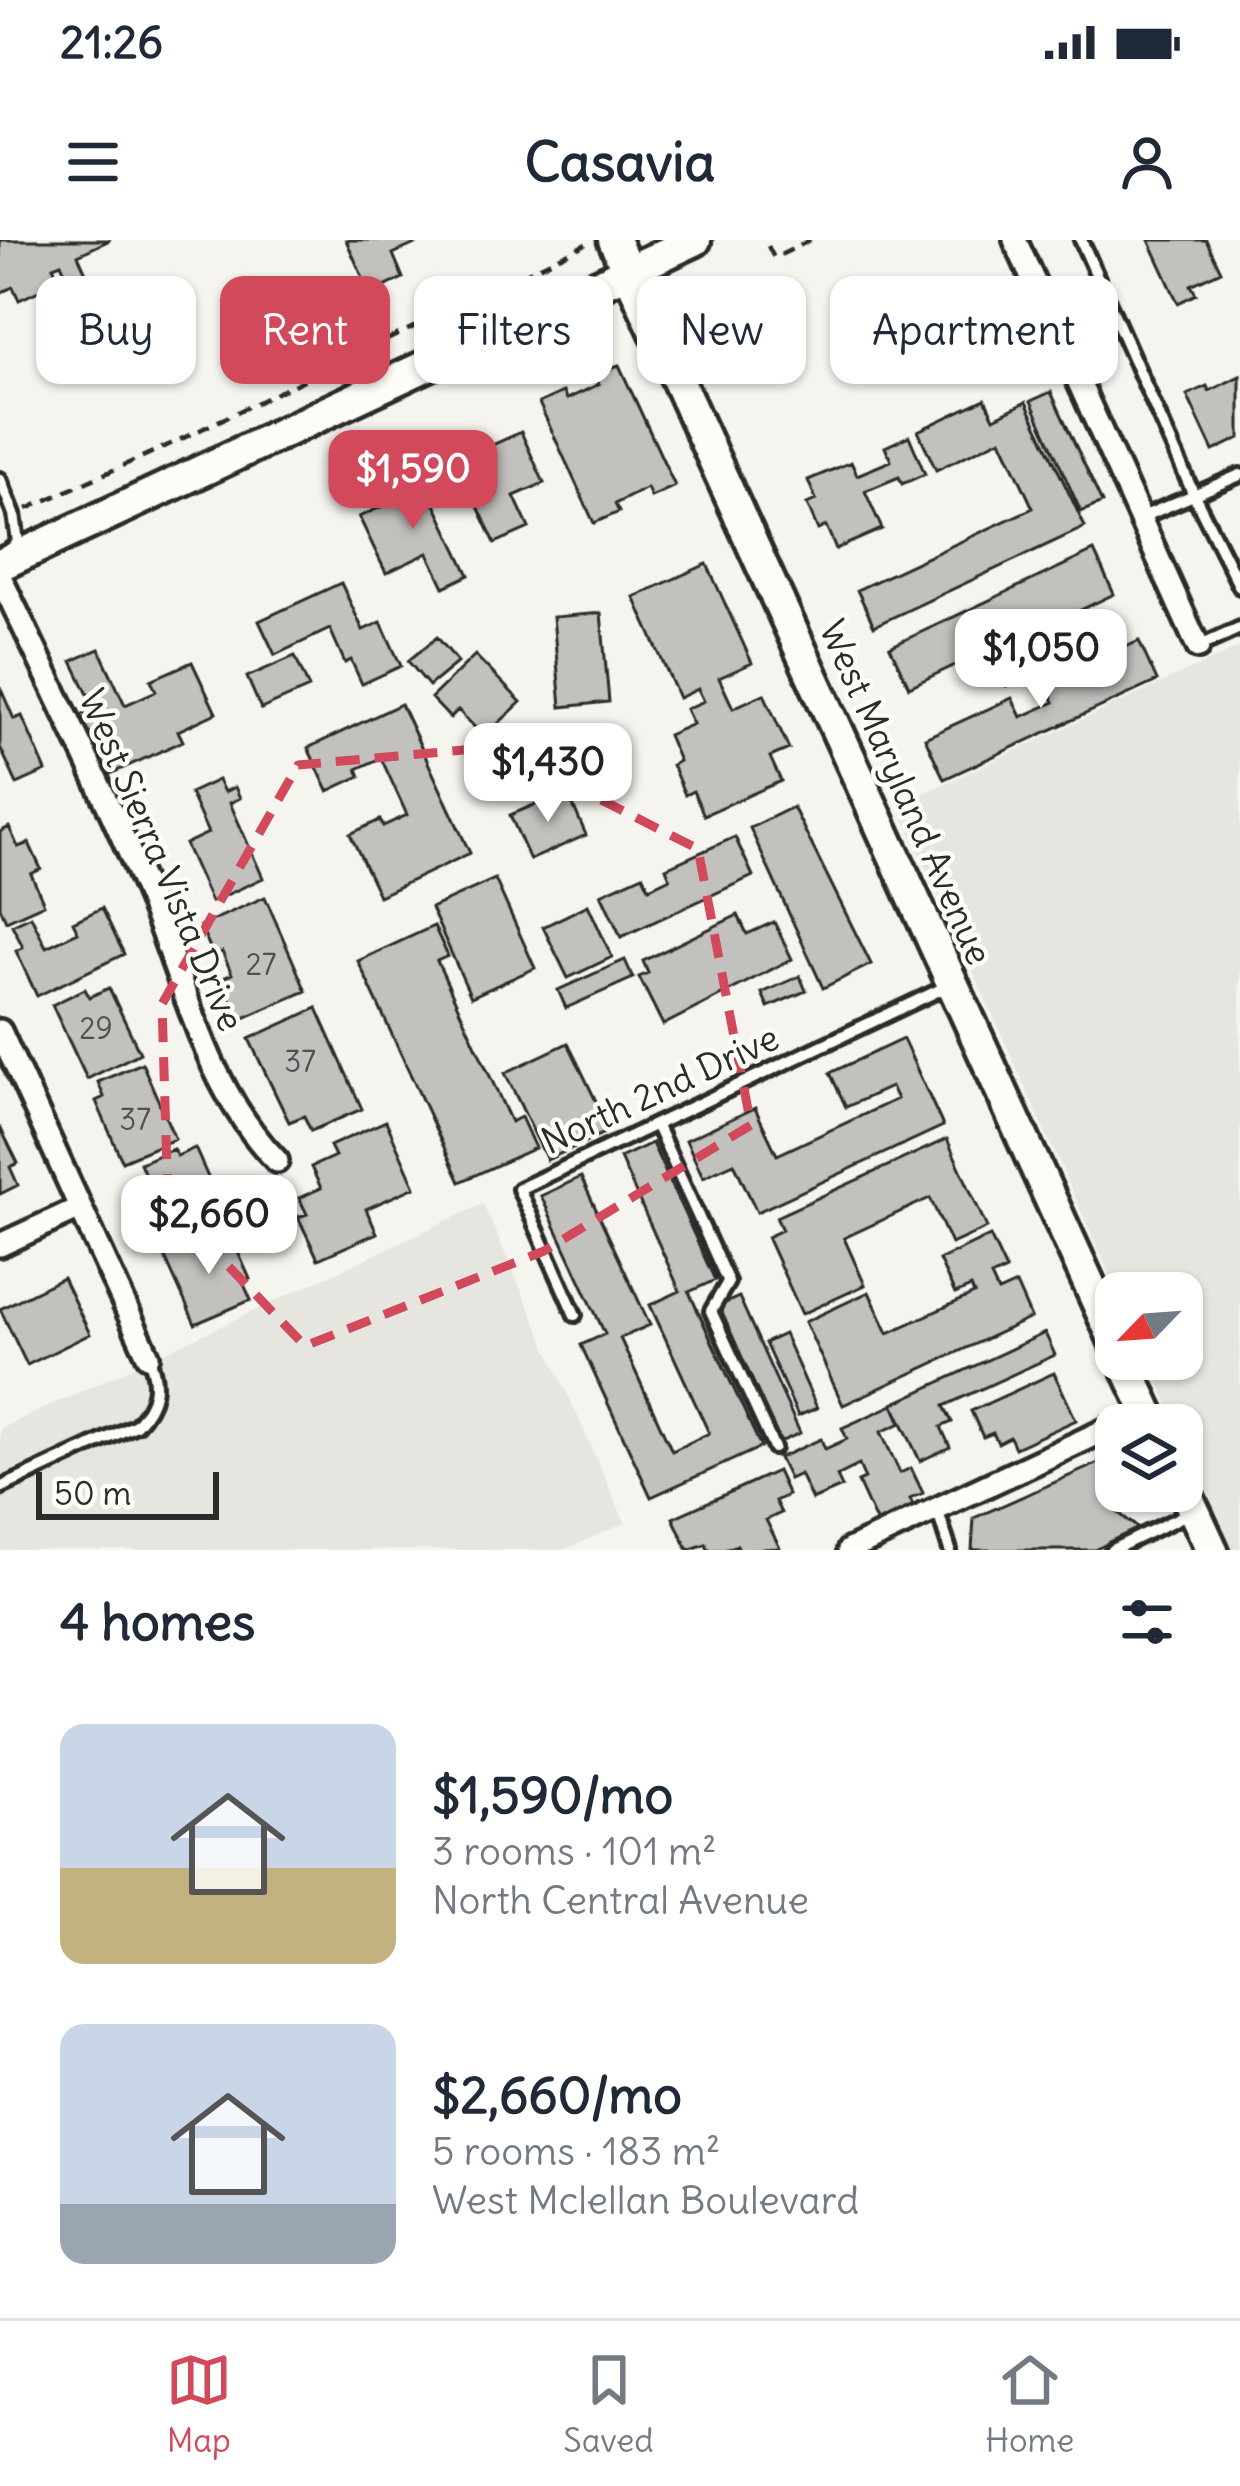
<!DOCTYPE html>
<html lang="en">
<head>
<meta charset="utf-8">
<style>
  :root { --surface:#fff; --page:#f2f2f3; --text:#1f2937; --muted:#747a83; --line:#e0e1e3; --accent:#d1495b }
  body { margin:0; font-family:Delius,sans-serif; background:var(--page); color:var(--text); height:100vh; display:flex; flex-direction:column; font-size:45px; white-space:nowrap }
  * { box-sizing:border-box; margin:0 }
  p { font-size:39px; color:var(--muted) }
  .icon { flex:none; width:66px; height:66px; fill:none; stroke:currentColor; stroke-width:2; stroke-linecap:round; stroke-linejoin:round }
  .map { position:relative; height:1310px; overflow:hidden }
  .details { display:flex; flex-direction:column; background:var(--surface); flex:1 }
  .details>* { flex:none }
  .hud { position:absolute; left:36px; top:36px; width:1170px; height:108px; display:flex; gap:24px }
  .needle { width:78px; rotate:245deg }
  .buttons { position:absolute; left:1095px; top:1032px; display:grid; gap:24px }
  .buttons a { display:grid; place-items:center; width:108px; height:108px; border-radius:24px; background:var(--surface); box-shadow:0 3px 9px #0004; font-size:60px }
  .scale { position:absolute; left:36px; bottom:30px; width:183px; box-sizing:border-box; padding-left:12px; border:6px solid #2b2b2b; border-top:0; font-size:33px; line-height:42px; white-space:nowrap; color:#2b2b2b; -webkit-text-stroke:9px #fdfcf7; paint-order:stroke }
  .price { position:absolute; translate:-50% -102px; padding:0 27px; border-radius:24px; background:#fff; color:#222; font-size:39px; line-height:78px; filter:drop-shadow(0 3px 6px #0008) }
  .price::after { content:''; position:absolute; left:50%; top:72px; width:36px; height:27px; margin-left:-18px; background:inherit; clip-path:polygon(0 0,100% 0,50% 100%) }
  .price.selected { background:var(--accent); color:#fff }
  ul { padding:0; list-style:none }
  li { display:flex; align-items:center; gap:36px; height:300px; padding:0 60px }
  li span { display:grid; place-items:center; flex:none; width:336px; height:240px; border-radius:24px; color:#555 }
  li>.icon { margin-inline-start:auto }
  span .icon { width:144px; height:144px; fill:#fffc; stroke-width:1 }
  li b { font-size:51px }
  h2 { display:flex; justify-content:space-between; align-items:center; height:144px; padding:0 60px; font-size:51px }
  .pill { padding:0 42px; border-radius:24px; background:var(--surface); box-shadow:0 3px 9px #0004; font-size:42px; line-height:108px }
  .pill.selected { background:var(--accent); color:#fff }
  .status { display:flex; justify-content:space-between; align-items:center; height:84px; padding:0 60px; background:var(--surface); direction:ltr }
  .status svg { height:33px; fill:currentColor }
  header { display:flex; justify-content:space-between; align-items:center; height:156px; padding:0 60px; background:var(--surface); font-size:54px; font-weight:800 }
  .menu { display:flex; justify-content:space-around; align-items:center; height:168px; border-top:3px solid var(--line); background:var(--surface); font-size:33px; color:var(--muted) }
  .menu a { display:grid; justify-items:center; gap:6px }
  .menu .selected { color:var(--accent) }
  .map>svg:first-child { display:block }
</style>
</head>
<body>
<div class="status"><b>21:26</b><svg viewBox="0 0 49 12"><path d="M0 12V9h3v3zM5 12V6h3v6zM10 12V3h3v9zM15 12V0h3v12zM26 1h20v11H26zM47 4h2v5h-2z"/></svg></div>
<header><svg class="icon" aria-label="menu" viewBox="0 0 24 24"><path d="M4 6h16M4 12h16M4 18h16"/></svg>Casavia<svg class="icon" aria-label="person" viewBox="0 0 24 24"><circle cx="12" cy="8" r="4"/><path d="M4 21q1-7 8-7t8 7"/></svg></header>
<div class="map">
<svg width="1240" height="1310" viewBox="0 0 1240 1310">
  <rect width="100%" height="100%" fill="#f5f4ef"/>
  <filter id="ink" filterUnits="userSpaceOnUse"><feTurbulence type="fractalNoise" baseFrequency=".00833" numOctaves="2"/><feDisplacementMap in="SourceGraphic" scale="24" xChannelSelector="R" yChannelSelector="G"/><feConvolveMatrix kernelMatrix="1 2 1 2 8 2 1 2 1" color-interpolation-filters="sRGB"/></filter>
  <g filter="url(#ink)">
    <!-- built -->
    <path fill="#e6e5e0" d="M 1240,407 L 1240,1310 L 1234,1310 L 1182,1195 L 1182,1185 L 1178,1185 L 1148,1119 L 1182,1119 L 1182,1053 L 1118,1053 L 898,565 Z
      M 483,964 L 625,1283 L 564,1310 L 0,1310 L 0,1189 Z"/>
    <!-- building -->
    <path fill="#c2c1be" stroke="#2b2b2b" stroke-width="3" d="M 0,0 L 110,0 L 78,15 L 86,33 L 69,41 L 61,23 L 53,26 L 60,41 L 19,60 L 13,47 L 0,53 Z
      M 346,0 L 424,0 L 393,14 L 403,38 L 370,54 Z
      M 1149,0 L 1206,0 L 1221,31 L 1191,45 L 1196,54 L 1178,63 Z
      M 619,125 L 675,246 L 651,257 L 647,248 L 615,264 L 619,272 L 594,283 L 539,163 L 563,152 L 567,159 L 599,144 L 595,136 Z
      M 1240,136 L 1240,198 L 1213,211 L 1187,155 L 1207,146 L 1209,151 Z
      M 1051,152 L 1102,263 L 1081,272 L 1031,161 Z
      M 985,159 L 994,178 L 1026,162 L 1085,287 L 874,386 L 857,350 L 1033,268 L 1001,199 L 936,230 L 918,191 Z
      M 521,192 L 544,243 L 514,256 L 529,288 L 495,303 L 474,258 L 481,255 L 464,218 Z
      M 909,196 L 925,234 L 902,244 L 899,237 L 865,251 L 882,289 L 836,309 L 826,286 L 818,290 L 807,264 L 816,260 L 808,240 L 851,222 L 857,235 L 891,221 L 885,207 Z
      M 420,233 L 469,335 L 444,347 L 428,313 L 386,333 L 359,277 L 394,261 L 388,248 Z
      M 1094,311 L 1114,354 L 1035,392 L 1051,425 L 1006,446 L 989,409 L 909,447 L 890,407 Z
      M 707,324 L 752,423 L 719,438 L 733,468 L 764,454 L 789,509 L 770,517 L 781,541 L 704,575 L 693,551 L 685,555 L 672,525 L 679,521 L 668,495 L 693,484 L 686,469 L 704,461 L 698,449 L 679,458 L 634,357 Z
      M 341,343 L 363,390 L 381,382 L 401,426 L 362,444 L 351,420 L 345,423 L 330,389 L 275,415 L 259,381 Z
      M 601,373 L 609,462 L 561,467 L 553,377 Z
      M 437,397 L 458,422 L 429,446 L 408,421 Z
      M 1139,401 L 1157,441 L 944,539 L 925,498 L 1012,458 L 1021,477 L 1054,462 L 1046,444 Z
      M 99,409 L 125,465 L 156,451 L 151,440 L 192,422 L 216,473 L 178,491 L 183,501 L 108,535 L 81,475 L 95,469 L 72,421 Z
      M 475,415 L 521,462 L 484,497 L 458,470 L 450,478 L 431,458 Z
      M 295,416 L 309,448 L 261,469 L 247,437 Z
      M 0,447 L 14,479 L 22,476 L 46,531 L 17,544 L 0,507 Z
      M 401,464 L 470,613 L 379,656 L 350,594 L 380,580 L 383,586 L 407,575 L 381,518 L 357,529 L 360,536 L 328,551 L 308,508 Z
      M 218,540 L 224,552 L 235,547 L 240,558 L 230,563 L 263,638 L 211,662 L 185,604 L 208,593 L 190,553 Z
      M 567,551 L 586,595 L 530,620 L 510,575 Z
      M 793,567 L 871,724 L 823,748 L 750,588 Z
      M 9,587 L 18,607 L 29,603 L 41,629 L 31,634 L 44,664 L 6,681 L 0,667 L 0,592 Z
      M 735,597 L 753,636 L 621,697 L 601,654 L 643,635 L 649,648 L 670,638 L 666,628 Z
      M 495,639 L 535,728 L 471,757 L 431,668 Z
      M 265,657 L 306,751 L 239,780 L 221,739 L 232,734 L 222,712 L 214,716 L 200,686 Z
      M 588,665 L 612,717 L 568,738 L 543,687 Z
      M 102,668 L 124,714 L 37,756 L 16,711 L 23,707 L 12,685 L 31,676 L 46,707 L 78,692 L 73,682 Z
      M 738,675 L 747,694 L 774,682 L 792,719 L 663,785 L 639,737 L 648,733 L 643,721 Z
      M 434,686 L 448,716 L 437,721 L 511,882 L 521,877 L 535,908 L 460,942 L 358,721 Z
      M 625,720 L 633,738 L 566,768 L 558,750 Z
      M 800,736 L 806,751 L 768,767 L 762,753 Z
      M 109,748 L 140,813 L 87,839 L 52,765 L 85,749 L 89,757 Z
      M 317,768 L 362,869 L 311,891 L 304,876 L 289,882 L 249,799 Z
      M 903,799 L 943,886 L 757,972 L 734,923 L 703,937 L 686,900 L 755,868 L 777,915 L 897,859 L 891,847 L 846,867 L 830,833 Z
      M 568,803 L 610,890 L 547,920 L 505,833 Z
      M 142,823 L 175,899 L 122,921 L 96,861 L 104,857 L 98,842 Z
      M 386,881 L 415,947 L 366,969 L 377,993 L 318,1019 L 298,977 L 307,974 L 299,958 L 321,948 L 311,927 L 335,916 L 330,906 Z
      M 0,887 L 18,923 L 10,927 L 18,945 L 0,954 Z
      M 947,899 L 987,988 L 951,1004 L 930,958 L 844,998 L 865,1045 L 802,1074 L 767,997 L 782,990 L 776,977 Z
      M 652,903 L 715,1040 L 689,1052 L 761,1207 L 651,1257 L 581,1105 L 605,1094 L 541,956 L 581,937 L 650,1085 L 620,1098 L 672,1211 L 709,1193 L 650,1065 L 680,1051 L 620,918 Z
      M 195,908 L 218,960 L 156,987 L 135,939 L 145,935 L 140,923 L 173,909 L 177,916 Z
      M 230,994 L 250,1039 L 243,1042 L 251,1060 L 195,1084 L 163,1013 L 193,1000 L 197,1009 Z
      M 990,996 L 1006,1030 L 991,1037 L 998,1052 L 1016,1044 L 1031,1078 L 843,1165 L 805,1082 L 869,1052 L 888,1093 L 974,1054 L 971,1047 L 955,1054 L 939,1020 Z
      M 63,1038 L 90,1094 L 27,1125 L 0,1069 Z
      M 739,1057 L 800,1193 L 780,1202 L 719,1066 Z
      M 1045,1093 L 1055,1115 L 944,1166 L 952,1182 L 941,1187 L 950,1207 L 920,1221 L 893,1164 Z
      M 784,1094 L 817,1168 L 798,1176 L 765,1103 Z
      M 1054,1133 L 1076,1180 L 1015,1208 L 1010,1197 L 998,1203 L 993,1193 L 983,1197 L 971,1171 Z
      M 893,1165 L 901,1183 L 881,1192 L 900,1233 L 911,1228 L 923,1253 L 910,1259 L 916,1271 L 879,1288 L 858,1242 L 865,1239 L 859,1225 L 837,1236 L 842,1247 L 812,1260 L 800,1234 L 789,1239 L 779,1218 L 821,1199 L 825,1209 L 847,1199 L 842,1188 Z
      M 1110,1218 L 1107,1264 L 1139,1289 L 1094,1310 L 972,1310 L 974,1278 Z
      M 777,1231 L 788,1255 L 775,1261 L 781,1273 L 766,1280 L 780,1308 L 739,1310 L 737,1305 L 725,1310 L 708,1310 L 706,1304 L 688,1310 L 673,1278 Z"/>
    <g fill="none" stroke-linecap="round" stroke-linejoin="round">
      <defs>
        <path id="lane" d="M 1081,0 L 1194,255 L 1240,347
          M 0,239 L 14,274 L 18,302 L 10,310
          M 1140,278 L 1240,235
          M 1198,407 L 1240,388
          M 656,884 L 728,1042 L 711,1071 L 774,1208
          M 575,1075 L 519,949 L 950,745
          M 0,1248 L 136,1185 C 157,1163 160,1143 148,1116
          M 937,1269 L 950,1310
          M 1112,1310 L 1191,1272"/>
        <path id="street" d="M 1015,0 L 1198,407
          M 0,337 C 49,440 100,543 145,648 C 184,739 205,848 277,921
          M 0,791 L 148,1116
          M 0,1005 L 80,968
          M 849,1310 L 1116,1185"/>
        <path id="secondary" d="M 614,0 L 1116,1103
          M 0,325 L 695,0
          M 1123,1119 L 1154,1185
          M 1182,1245 L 1212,1310"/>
      </defs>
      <!-- lane casing -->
      <use href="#lane" stroke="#2b2b2b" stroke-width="20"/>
      <!-- street casing -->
      <use href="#street" stroke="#2b2b2b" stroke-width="30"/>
      <!-- secondary casing -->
      <use href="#secondary" stroke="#2b2b2b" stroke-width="39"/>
      <!-- path -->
      <path stroke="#2b2b2b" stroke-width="4.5" stroke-dasharray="12 9" stroke-linecap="butt" d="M 768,6 L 774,18 L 811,0
        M 27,269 L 173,203 L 586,4"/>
      <!-- lane -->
      <use href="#lane" stroke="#fdfcf7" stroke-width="10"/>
      <!-- street -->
      <use href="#street" stroke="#fdfcf7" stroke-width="21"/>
      <!-- secondary -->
      <use href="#secondary" stroke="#fdfcf7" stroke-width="30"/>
    </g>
  </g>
  <!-- marked area -->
  <path fill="none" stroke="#d1495b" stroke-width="9" stroke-dasharray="24 15" stroke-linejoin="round" d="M 497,507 L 698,609 L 751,885 L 544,1011 L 305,1106 L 168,963 L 162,764 L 298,525 Z"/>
  <g text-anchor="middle" stroke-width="9" stroke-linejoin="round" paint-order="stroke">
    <!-- number labels -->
    <g font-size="30" fill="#515050">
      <text x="261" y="735">27</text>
      <text x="96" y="799">29</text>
      <text x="300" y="832">37</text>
      <text x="135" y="890">37</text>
    </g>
    <!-- street labels -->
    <g font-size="36" fill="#2b2b2b" stroke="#fdfcf7">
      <text transform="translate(906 552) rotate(66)" y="13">West Maryland Avenue</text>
      <text transform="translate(162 620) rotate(67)" y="13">West Sierra Vista Drive</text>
      <text transform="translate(660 849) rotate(-25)" y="13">North 2nd Drive</text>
    </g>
  </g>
</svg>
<div class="buttons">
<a><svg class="needle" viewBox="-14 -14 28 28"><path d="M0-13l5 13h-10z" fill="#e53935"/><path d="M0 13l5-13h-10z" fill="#747a83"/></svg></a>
<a><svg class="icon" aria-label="layers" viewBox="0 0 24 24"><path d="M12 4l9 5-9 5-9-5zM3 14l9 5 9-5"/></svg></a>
</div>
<div class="scale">50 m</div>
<b class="price selected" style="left:413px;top:292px">$1,590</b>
<b class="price" style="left:1041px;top:471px">$1,050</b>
<b class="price" style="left:548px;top:585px">$1,430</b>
<b class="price" style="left:209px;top:1037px">$2,660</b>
<div class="hud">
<a class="pill">Buy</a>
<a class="pill selected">Rent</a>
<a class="pill">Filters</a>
<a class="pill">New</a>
<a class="pill">Apartment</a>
</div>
</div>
<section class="details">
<h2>4 homes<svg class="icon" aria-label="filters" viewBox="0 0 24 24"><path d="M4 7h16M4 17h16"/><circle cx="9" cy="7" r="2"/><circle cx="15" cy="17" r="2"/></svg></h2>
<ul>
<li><span style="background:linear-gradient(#c9d6e8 60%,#c2b280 0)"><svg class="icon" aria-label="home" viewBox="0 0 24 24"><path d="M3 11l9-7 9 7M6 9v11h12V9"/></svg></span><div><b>$1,590/mo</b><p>3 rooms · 101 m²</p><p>North Central Avenue</p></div></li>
<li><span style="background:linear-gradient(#c9d6e8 75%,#9aa5b1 0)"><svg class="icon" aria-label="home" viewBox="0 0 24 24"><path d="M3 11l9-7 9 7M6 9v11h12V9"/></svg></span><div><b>$2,660/mo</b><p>5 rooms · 183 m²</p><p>West Mclellan Boulevard</p></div></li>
</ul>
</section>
<nav class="menu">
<a class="selected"><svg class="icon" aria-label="map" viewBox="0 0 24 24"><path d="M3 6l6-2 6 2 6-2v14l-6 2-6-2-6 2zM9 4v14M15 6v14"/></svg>Map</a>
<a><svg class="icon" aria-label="saved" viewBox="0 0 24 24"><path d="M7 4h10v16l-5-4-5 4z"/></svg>Saved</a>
<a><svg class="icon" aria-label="home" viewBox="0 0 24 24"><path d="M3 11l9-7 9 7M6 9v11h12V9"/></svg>Home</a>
</nav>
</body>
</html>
